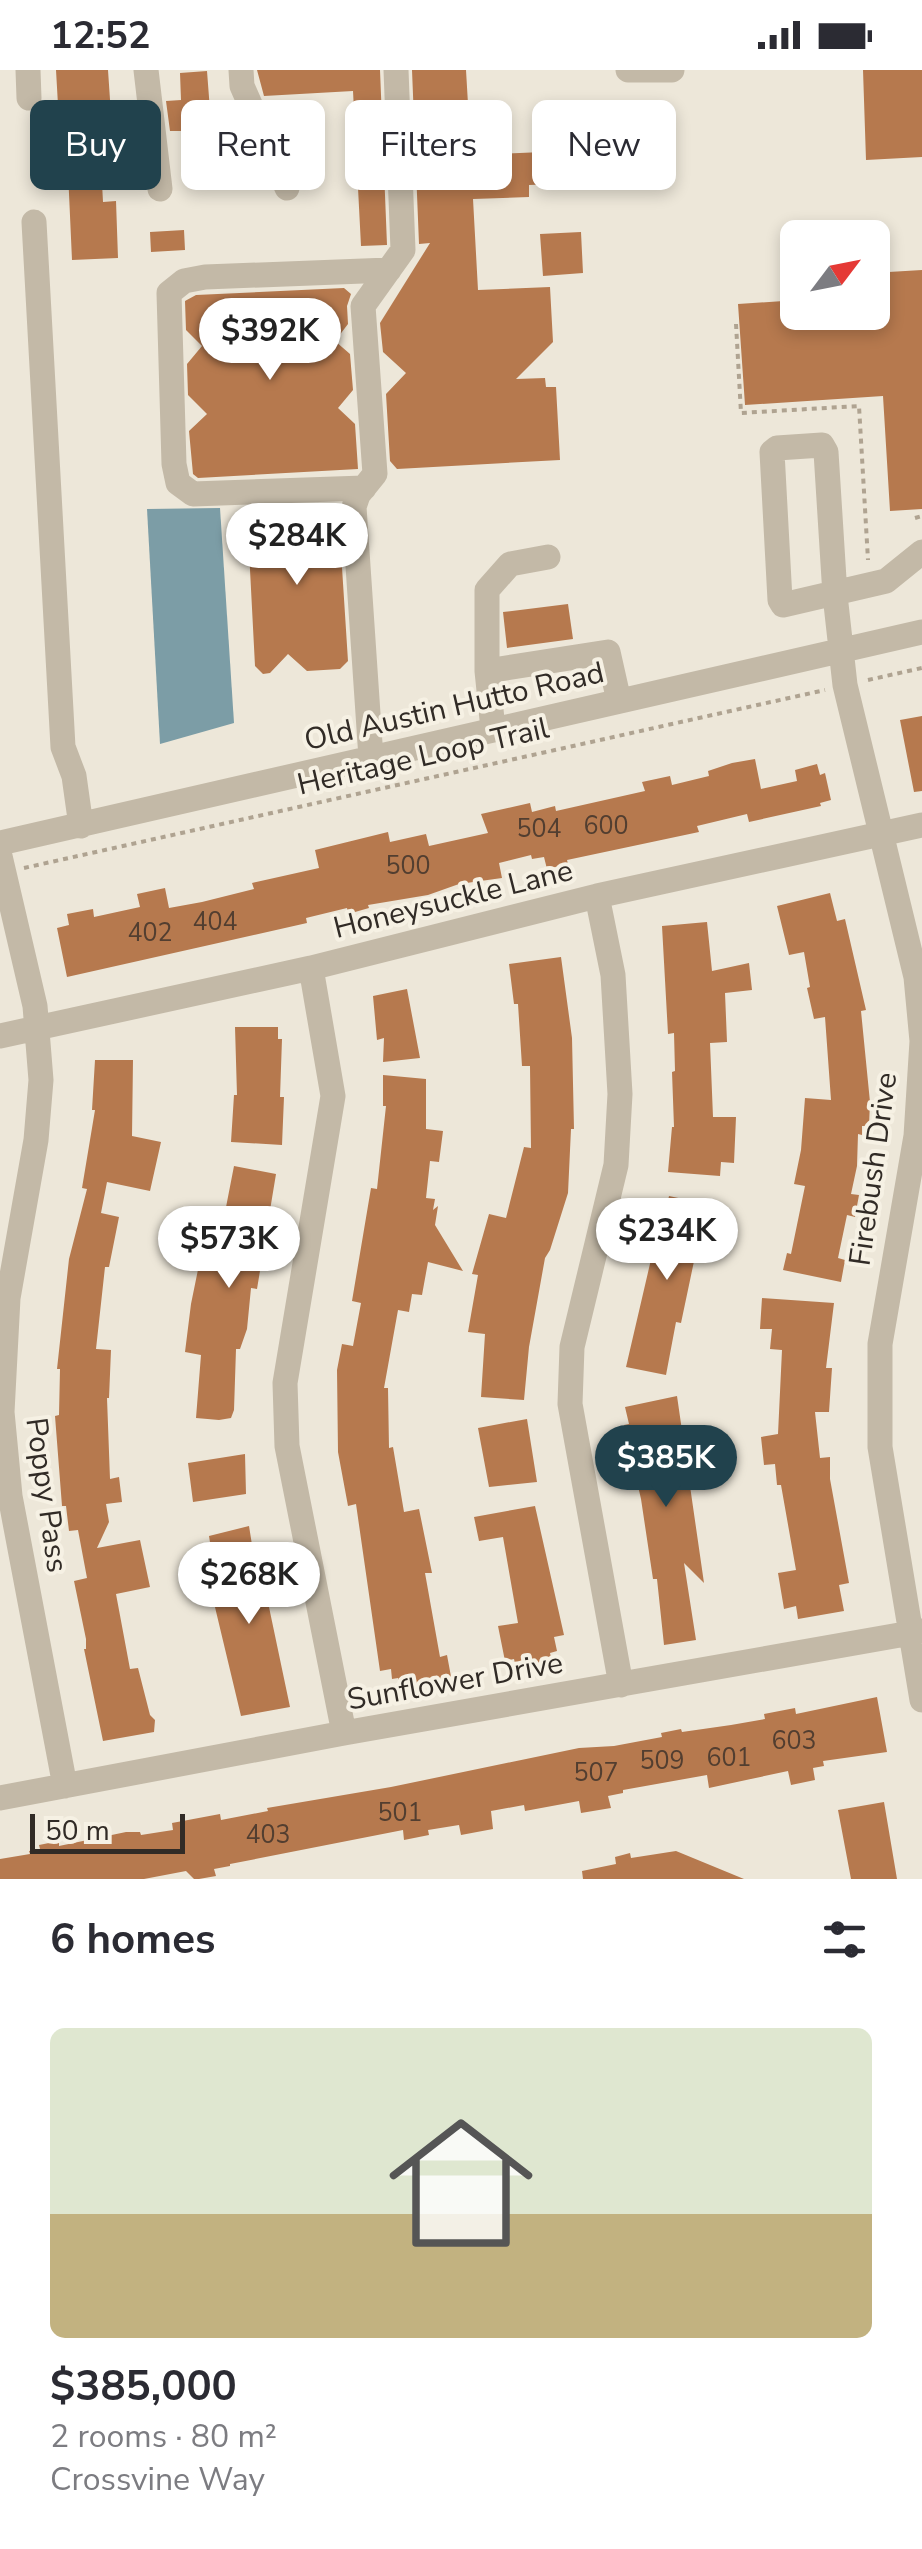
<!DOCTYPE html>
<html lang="en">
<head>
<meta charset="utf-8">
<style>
  :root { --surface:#fff; --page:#f2f2f3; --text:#2b2b33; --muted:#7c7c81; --line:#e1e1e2; --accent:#21424d }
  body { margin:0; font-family:"Nunito Sans",sans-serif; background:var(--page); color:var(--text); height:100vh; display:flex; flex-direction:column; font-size:38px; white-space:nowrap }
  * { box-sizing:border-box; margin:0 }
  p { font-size:32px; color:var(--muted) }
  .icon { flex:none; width:55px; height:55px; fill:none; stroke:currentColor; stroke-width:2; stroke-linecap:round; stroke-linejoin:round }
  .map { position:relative; height:1809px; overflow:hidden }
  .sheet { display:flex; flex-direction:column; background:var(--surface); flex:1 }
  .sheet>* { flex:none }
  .guide { position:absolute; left:30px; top:30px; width:862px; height:90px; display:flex; gap:20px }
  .needle { width:65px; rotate:58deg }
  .buttons { position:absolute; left:780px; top:150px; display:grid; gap:20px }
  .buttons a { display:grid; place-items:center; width:110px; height:110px; border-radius:15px; background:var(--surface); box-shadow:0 5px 15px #0003; font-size:50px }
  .scale { position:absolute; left:30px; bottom:25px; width:155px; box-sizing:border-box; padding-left:10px; border:5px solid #312b26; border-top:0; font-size:28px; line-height:35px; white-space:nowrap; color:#312b26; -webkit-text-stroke:8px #f6f1e4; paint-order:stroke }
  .price { position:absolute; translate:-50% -85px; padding:0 22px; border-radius:35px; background:#fff; color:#222; font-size:32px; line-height:65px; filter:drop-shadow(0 2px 5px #0008) }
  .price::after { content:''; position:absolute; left:50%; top:60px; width:30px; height:22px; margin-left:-15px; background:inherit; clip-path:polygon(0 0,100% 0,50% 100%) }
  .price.on { background:var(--accent); color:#fff }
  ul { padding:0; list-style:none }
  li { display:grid; align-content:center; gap:20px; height:530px; padding:0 50px }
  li+li { border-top:2px solid var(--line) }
  li span { display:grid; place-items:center; height:310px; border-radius:15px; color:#555 }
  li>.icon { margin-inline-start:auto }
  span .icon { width:180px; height:180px; fill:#fffc; stroke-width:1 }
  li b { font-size:42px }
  h2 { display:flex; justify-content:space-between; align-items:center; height:120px; padding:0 50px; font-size:42px }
  .tag { padding:0 35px; border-radius:15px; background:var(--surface); box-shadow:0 5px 15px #0003; font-size:35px; line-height:90px }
  .tag.on { background:var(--accent); color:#fff }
  .status { display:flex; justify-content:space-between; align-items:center; height:70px; padding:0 50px; background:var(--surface); direction:ltr }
  .status svg { height:28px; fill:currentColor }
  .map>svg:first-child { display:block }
</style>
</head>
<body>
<div class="status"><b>12:52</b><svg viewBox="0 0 49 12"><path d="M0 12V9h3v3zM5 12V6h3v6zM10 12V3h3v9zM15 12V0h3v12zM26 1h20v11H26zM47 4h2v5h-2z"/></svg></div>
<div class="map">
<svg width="922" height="1809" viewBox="0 0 922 1809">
  <rect width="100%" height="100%" fill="#ede7d9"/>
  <!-- water -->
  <path fill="#7c9da6" d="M 220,438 L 234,653 L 160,674 L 147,439 Z"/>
  <!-- building -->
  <path fill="#b6794e" d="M 56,0 L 108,0 L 113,74 L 100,75 L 103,132 L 116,131 L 118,188 L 72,190 L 65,35 L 58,35 Z
    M 257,0 L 380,0 L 387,175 L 361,176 L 353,21 L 264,26 Z
    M 412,0 L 466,0 L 471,85 L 566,81 L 567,109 L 555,110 L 555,114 L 529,115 L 529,127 L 473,129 L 478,220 L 550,217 L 553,272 L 516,309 L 545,308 L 546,317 L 556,317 L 560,390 L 397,399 L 390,391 L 386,324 L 406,303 L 383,282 L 380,253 L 430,173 L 419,174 Z
    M 863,0 L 922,0 L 922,87 L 866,90 Z
    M 207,1 L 215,106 L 187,108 L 184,61 L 170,61 L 166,31 L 181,30 L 180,3 Z
    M 184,160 L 185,180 L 151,182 L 150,162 Z
    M 581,162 L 583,203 L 543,206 L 540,164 Z
    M 922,200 L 922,439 L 890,441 L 883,326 L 745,335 L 738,234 L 798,230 L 798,242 L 872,242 L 872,203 Z
    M 344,218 L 351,224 L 347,236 L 348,254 L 335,271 L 350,284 L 353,320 L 338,338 L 355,354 L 358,399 L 198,408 L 193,404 L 189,361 L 207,344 L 188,325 L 187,294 L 202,276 L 186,260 L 185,231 L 196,225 Z
    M 338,435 L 348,591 L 340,599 L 307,601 L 288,584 L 270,603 L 263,604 L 255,596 L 247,442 L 251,438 L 268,438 L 281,450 L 295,437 Z
    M 568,534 L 573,569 L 507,578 L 503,542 Z
    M 922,646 L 922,721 L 914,722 L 900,650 Z
    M 755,689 L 761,719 L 797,711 L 795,700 L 817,694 L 820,705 L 825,703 L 831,730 L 820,733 L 821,736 L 749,752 L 747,744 L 697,756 L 699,762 L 567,790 L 568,794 L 547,799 L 544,787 L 532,789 L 531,785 L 499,793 L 502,808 L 459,814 L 428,825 L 368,835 L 369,838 L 348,844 L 347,838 L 306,848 L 307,853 L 67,907 L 57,858 L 69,855 L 67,844 L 93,839 L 94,847 L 140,837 L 137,824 L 165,818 L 169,838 L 202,832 L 254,819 L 252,813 L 319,798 L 315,780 L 388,762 L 390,772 L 426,764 L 429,776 L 488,763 L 481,744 L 530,733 L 532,742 L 555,736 L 556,741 L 645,721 L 642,712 L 670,706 L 672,715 L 709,706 L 708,701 L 732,693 Z
    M 830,823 L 837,851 L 845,849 L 866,940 L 861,941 L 870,1032 L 869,1056 L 862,1056 L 862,1065 L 858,1064 L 857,1096 L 851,1124 L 859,1125 L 855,1147 L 847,1145 L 838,1188 L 845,1190 L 841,1212 L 783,1200 L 787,1183 L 791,1184 L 805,1116 L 794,1114 L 801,1080 L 805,1028 L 831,1030 L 825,947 L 814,949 L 807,918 L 810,917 L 804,882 L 789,885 L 777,836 Z
    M 707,852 L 712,901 L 749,893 L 752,920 L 725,923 L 727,972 L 710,973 L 713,1047 L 736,1047 L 734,1093 L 721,1092 L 720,1106 L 668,1102 L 672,1057 L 674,1057 L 672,1002 L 675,1001 L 674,963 L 668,964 L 662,856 Z
    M 561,887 L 572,968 L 574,1059 L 571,1059 L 568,1123 L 550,1180 L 545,1188 L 529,1277 L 524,1330 L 481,1327 L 485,1264 L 468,1262 L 478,1205 L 472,1204 L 489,1144 L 506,1148 L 524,1077 L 531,1078 L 530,996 L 522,996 L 518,934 L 514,934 L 509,894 Z
    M 407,919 L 420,988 L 383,992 L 384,968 L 377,970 L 373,926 Z
    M 235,957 L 278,957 L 278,969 L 282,969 L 280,1027 L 284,1027 L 282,1075 L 231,1072 L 234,1025 L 237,1025 Z
    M 95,990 L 133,990 L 132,1066 L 161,1072 L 150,1121 L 107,1112 L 101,1143 L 119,1147 L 109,1197 L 105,1197 L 96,1279 L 111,1280 L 109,1328 L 107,1328 L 110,1409 L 119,1407 L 122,1432 L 106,1434 L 109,1452 L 97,1478 L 140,1470 L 150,1517 L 116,1524 L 130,1599 L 138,1598 L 150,1645 L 155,1650 L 154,1662 L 103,1671 L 84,1579 L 86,1579 L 86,1569 L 74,1511 L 87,1508 L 78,1460 L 69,1461 L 66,1436 L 62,1436 L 55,1346 L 59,1345 L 60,1299 L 57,1299 L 69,1189 L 87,1119 L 82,1118 L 95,1040 L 92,1040 Z
    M 383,1005 L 426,1009 L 426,1059 L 443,1061 L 439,1092 L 430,1091 L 426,1128 L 435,1129 L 433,1140 L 438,1136 L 435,1155 L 463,1201 L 428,1192 L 422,1225 L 412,1224 L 409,1242 L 398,1240 L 384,1318 L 388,1318 L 389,1378 L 393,1377 L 404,1442 L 419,1439 L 432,1503 L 425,1503 L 440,1587 L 447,1585 L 452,1612 L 403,1621 L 398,1608 L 392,1609 L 391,1599 L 380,1601 L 356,1434 L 348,1436 L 338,1382 L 337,1300 L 342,1274 L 353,1276 L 361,1233 L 352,1231 L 371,1118 L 377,1119 L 386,1036 L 383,1036 Z
    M 234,1096 L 276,1104 L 257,1219 L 251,1218 L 247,1259 L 240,1279 L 236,1279 L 234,1340 L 231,1348 L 219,1350 L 196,1348 L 201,1285 L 185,1282 L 191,1234 L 202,1180 L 214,1182 L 217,1167 L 220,1168 Z
    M 669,1126 L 711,1135 L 702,1178 L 697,1177 L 681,1253 L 676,1252 L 666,1305 L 626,1297 L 656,1168 L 653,1168 L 657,1147 L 664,1149 Z
    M 762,1228 L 834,1233 L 826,1298 L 832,1298 L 829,1342 L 815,1342 L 820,1388 L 830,1387 L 830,1409 L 849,1513 L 839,1515 L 844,1541 L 798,1549 L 796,1536 L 784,1539 L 778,1503 L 796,1500 L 781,1415 L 777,1415 L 775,1394 L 764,1395 L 761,1367 L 778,1364 L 782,1280 L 770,1279 L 772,1259 L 760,1259 Z
    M 677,1326 L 704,1513 L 684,1493 L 696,1570 L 664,1575 L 657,1509 L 653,1509 L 641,1429 L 624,1355 L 629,1354 L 625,1337 Z
    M 527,1349 L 537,1412 L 489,1417 L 478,1358 Z
    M 245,1384 L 246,1424 L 193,1432 L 188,1393 Z
    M 535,1436 L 564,1565 L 554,1567 L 557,1581 L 550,1583 L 552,1592 L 516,1598 L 514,1589 L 505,1591 L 498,1556 L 518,1553 L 503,1467 L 479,1471 L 474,1447 Z
    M 249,1456 L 253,1481 L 257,1480 L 290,1637 L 241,1646 L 214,1533 L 233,1529 L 226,1489 L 213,1491 L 209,1466 Z
    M 877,1627 L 887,1682 L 823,1691 L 824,1696 L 813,1698 L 815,1710 L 791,1715 L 788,1701 L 709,1718 L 707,1705 L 623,1720 L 623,1723 L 608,1726 L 611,1738 L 581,1743 L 579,1731 L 525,1741 L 524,1735 L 491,1741 L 493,1759 L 461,1765 L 459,1755 L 428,1760 L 429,1765 L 404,1770 L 403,1760 L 230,1794 L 230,1796 L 214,1799 L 216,1806 L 199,1809 L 194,1809 L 186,1801 L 144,1809 L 0,1809 L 0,1789 L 30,1784 L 29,1781 L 40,1779 L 39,1775 L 59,1771 L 59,1776 L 126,1762 L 140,1762 L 141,1765 L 173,1760 L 172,1753 L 220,1744 L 221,1750 L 268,1741 L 267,1738 L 391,1717 L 579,1678 L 614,1676 L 662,1667 L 661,1663 L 681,1659 L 682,1662 L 731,1655 L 765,1649 L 764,1644 L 795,1638 L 796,1644 Z
    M 884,1732 L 897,1809 L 851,1809 L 838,1740 Z
    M 676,1781 L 744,1809 L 583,1809 L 582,1801 L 616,1794 L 615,1787 L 630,1783 L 631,1788 Z"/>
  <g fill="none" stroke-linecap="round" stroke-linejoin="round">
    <!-- path -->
    <path stroke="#afa391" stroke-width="4" stroke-dasharray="5 5" stroke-linecap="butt" d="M 736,254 L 741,343 L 859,336 L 868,490
      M 915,448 L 922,446
      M 868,610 L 922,598
      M 24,798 L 825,620"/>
    <!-- minor -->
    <path stroke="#c3b9a7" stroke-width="25" d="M 28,0 L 29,28
      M 146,0 L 160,119
      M 241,0 L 242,16 L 287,118
      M 628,0 L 672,0
      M 34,152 L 63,677 L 74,706 L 81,756
      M 364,418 L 193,424 L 178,413 L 174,394 L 169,223 L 184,211 L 205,207 L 389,200
      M 922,482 L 886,511 L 783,535 L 780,530 L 772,382 L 777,378 L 822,375 L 826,382 L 835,525 L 845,615 L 916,907 L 922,971 L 916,1066 L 880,1274 L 880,1377 L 922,1630
      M 487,601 L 487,520 L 510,494 L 548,487
      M 493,659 L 487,601 L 608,582 L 619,631
      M 371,688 L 354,437 L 358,425 L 375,404 L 363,236 L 403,180 L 396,0
      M 0,773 L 922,562
      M 0,786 L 35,936 L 41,1010 L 36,1070 L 8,1228 L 2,1342 L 10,1426 L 65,1716
      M 597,826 L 613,905 L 620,1024 L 616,1095 L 572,1277 L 570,1334 L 621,1615
      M 311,898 L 333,1026 L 285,1313 L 287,1376 L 344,1663
      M 0,966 L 311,898 L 597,826 L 922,755
      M 0,1728 L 344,1663 L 922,1561"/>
  </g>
  <g text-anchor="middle" stroke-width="8" stroke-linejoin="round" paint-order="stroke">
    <!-- number labels -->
    <g font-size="25" fill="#523e30">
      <text x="606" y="764">600</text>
      <text x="539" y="767">504</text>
      <text x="408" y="804">500</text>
      <text x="215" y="860">404</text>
      <text x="150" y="871">402</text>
      <text x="794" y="1679">603</text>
      <text x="729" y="1696">601</text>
      <text x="662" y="1699">509</text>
      <text x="596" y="1711">507</text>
      <text x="400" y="1751">501</text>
      <text x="268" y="1773">403</text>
    </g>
    <!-- street labels -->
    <g font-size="30" fill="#312b26" stroke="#f6f1e4">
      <text transform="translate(454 636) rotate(-13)" y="10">Old Austin Hutto Road</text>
      <text transform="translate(423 686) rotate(-13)" y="10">Heritage Loop Trail</text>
      <text transform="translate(453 829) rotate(-14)" y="10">Honeysuckle Lane</text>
      <text transform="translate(873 1099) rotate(-82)" y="10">Firebush Drive</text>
      <text transform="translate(47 1425) rotate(82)" y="10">Poppy Pass</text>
      <text transform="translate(455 1611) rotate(-10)" y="10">Sunflower Drive</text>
    </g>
  </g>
</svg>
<div class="buttons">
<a><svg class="needle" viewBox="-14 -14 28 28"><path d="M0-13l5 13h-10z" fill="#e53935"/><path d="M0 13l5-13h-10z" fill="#7c7c81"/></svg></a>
</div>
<div class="scale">50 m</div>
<b class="price" style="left:270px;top:313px">$392K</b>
<b class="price" style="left:297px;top:518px">$284K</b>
<b class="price" style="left:667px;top:1213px">$234K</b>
<b class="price" style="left:229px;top:1221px">$573K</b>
<b class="price on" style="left:666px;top:1440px">$385K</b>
<b class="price" style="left:249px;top:1557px">$268K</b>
<div class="guide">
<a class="tag on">Buy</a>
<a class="tag">Rent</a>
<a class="tag">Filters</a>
<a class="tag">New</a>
</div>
</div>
<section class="sheet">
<h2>6 homes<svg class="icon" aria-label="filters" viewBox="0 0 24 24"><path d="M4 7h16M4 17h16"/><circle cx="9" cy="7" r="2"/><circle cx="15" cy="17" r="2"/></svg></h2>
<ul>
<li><span style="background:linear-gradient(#dfe7d0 60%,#c2b280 0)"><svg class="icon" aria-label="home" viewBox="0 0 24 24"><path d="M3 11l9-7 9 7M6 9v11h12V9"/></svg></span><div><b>$385,000</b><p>2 rooms · 80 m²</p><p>Crossvine Way</p></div></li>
</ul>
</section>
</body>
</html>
